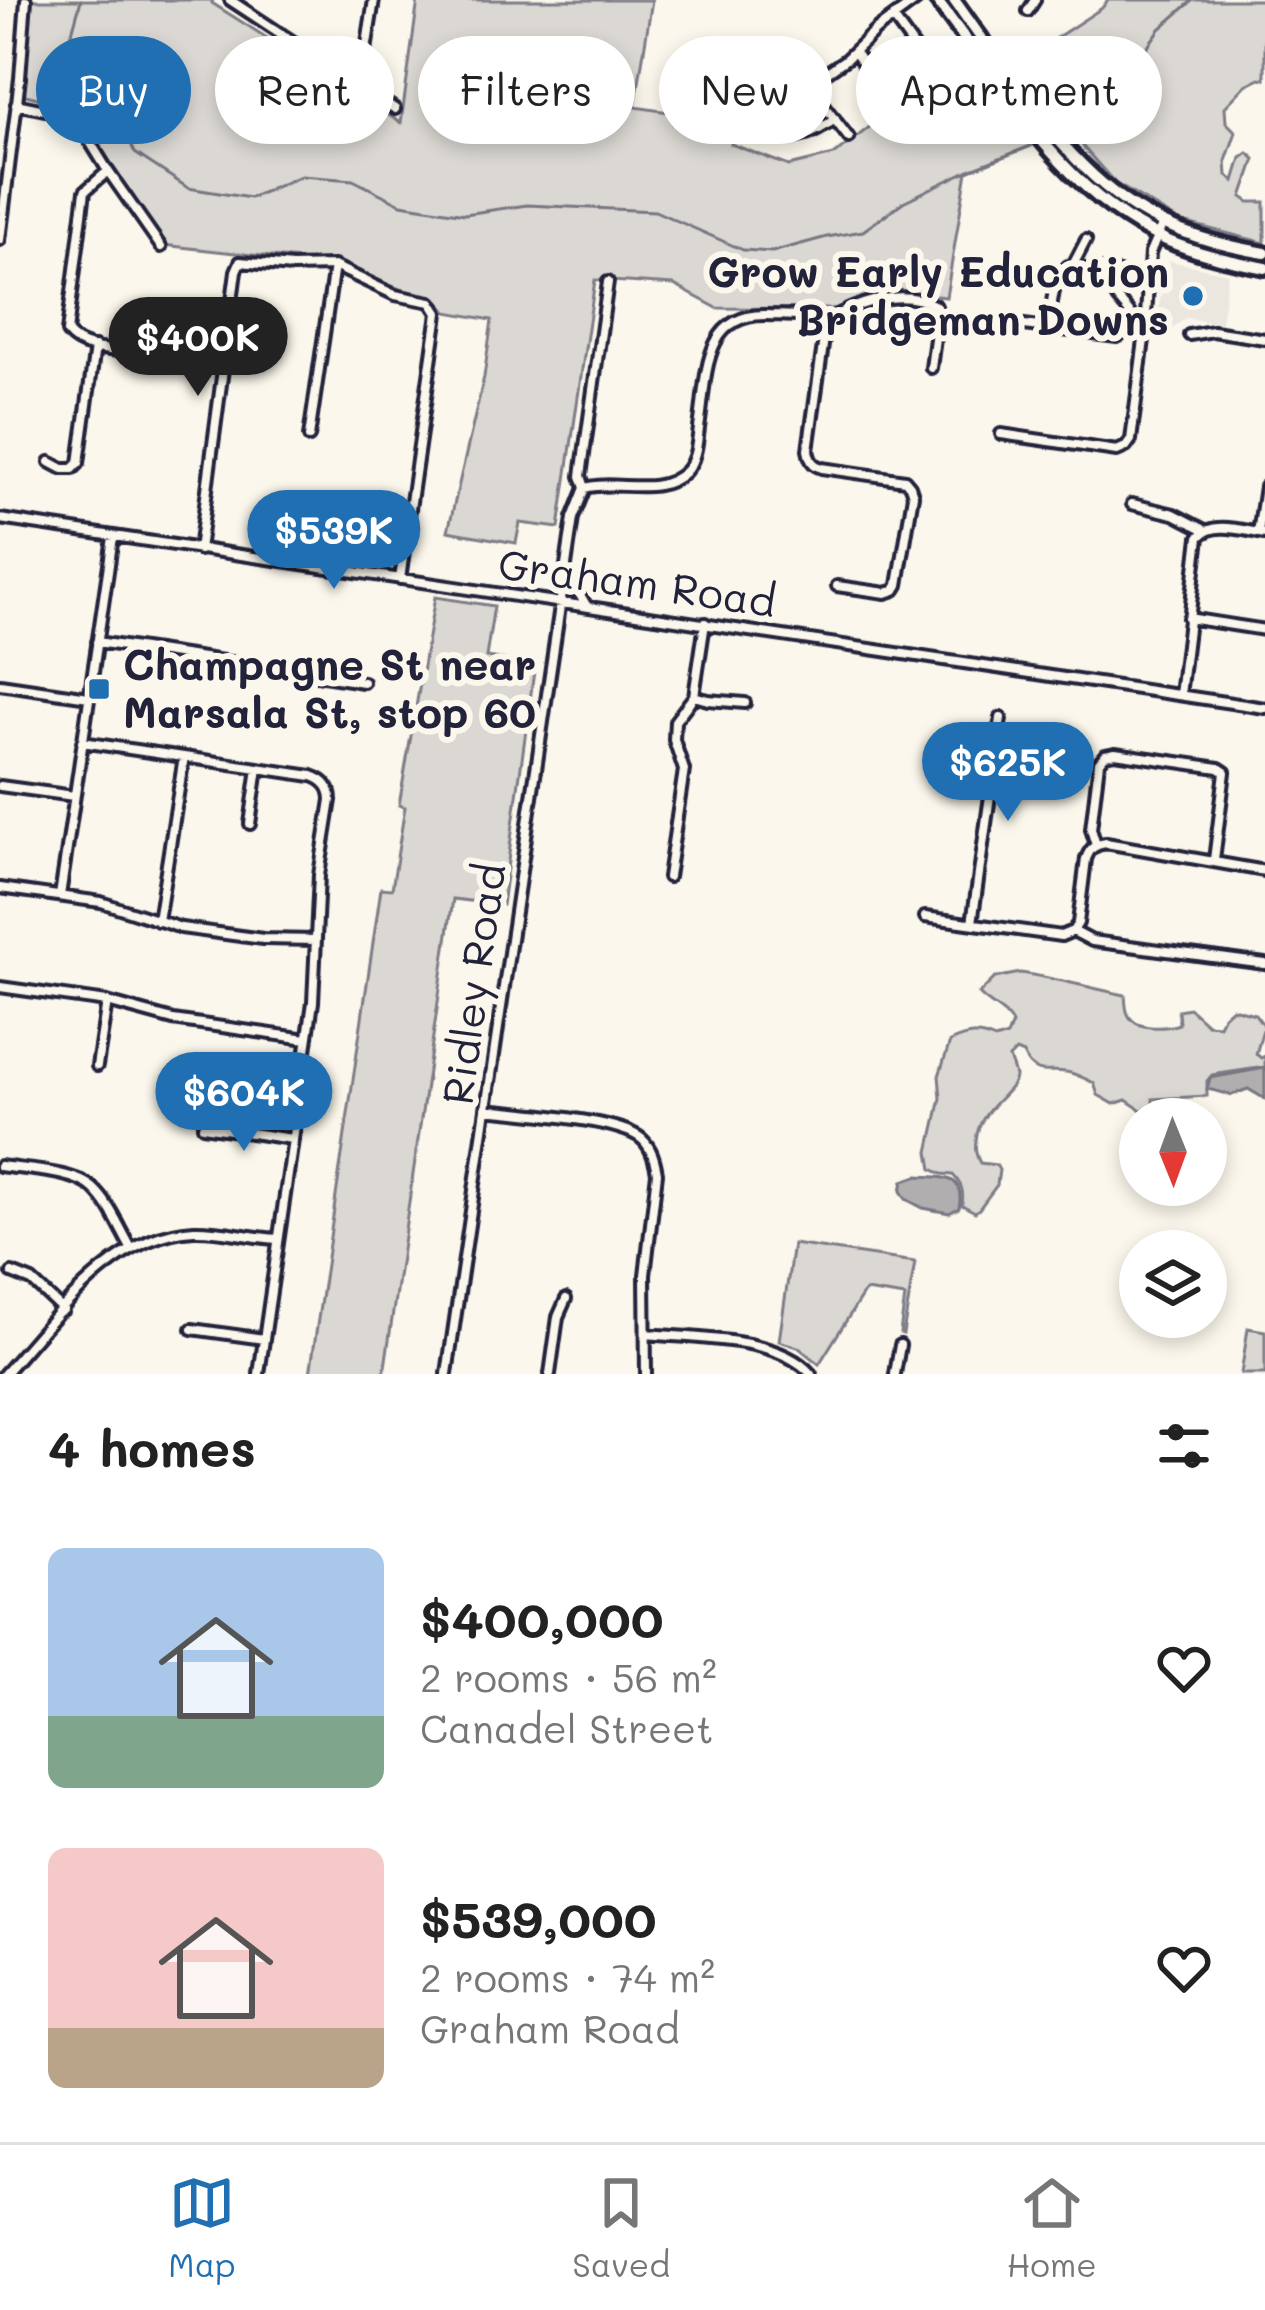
<!DOCTYPE html>
<html lang="en">
<head>
<meta charset="utf-8">
<style>
  :root { --surface:#fff; --page:#f2f2f2; --text:#222; --muted:#767676; --line:#e0e0e0; --accent:#1f6fb2 }
  body { margin:0; font-family:Mali,sans-serif; background:var(--page); color:var(--text); height:100vh; display:flex; flex-direction:column; font-size:45px; white-space:nowrap }
  * { box-sizing:border-box; margin:0 }
  p { font-size:39px; color:var(--muted) }
  .icon { flex:none; width:66px; height:66px; fill:none; stroke:currentColor; stroke-width:2; stroke-linecap:round; stroke-linejoin:round }
  .map { position:relative; height:1374px; overflow:hidden }
  .panel { display:flex; flex-direction:column; background:var(--surface); flex:1 }
  .panel>* { flex:none }
  .guide { position:absolute; left:36px; top:36px; width:1194px; height:108px; display:flex; gap:24px }
  .needle { width:78px; rotate:179deg }
  .buttons { position:absolute; left:1119px; top:1098px; display:grid; gap:24px }
  .buttons a { display:grid; place-items:center; width:108px; height:108px; border-radius:50%; background:var(--surface); box-shadow:0 6px 18px #0003; font-size:60px }
  .price { position:absolute; translate:-50% -102px; padding:0 27px; border-radius:42px; background:var(--accent); color:#fff; font-size:39px; line-height:78px; filter:drop-shadow(0 3px 6px #0008) }
  .price::after { content:''; position:absolute; left:50%; top:72px; width:36px; height:27px; margin-left:-18px; background:inherit; clip-path:polygon(0 0,100% 0,50% 100%) }
  .price.active { background:#222; color:#fff }
  ul { padding:0; list-style:none }
  li { display:flex; align-items:center; gap:36px; height:300px; padding:0 48px }
  li span { display:grid; place-items:center; flex:none; width:336px; height:240px; border-radius:18px; color:#555 }
  li>.icon { margin-inline-start:auto }
  span .icon { width:144px; height:144px; fill:#fffc; stroke-width:1 }
  li b { font-size:51px }
  h2 { display:flex; justify-content:space-between; align-items:center; height:144px; padding:0 48px; font-size:51px }
  .chip { padding:0 42px; border-radius:54px; background:var(--surface); box-shadow:0 6px 18px #0003; font-size:42px; line-height:108px }
  .chip.active { background:var(--accent); color:#fff }
  .dock { display:flex; justify-content:space-around; align-items:center; height:168px; border-top:3px solid var(--line); background:var(--surface); font-size:33px; color:var(--muted) }
  .dock a { display:grid; justify-items:center; gap:6px }
  .dock .active { color:var(--accent) }
  .map>svg:first-child { display:block }
</style>
</head>
<body>
<div class="map">
<svg width="1265" height="1374" viewBox="0 0 1265 1374">
  <rect width="100%" height="100%" fill="#fbf7ec"/>
  <filter id="ink" filterUnits="userSpaceOnUse"><feTurbulence type="fractalNoise" baseFrequency=".00833" numOctaves="2"/><feDisplacementMap in="SourceGraphic" scale="24" xChannelSelector="R" yChannelSelector="G"/><feConvolveMatrix kernelMatrix="1 2 1 2 8 2 1 2 1" color-interpolation-filters="sRGB"/></filter>
  <g filter="url(#ink)">
    <!-- built -->
    <path fill="#ebe7df" d="M 1170,261 L 1228,273 L 1221,324 L 1186,318 L 1175,326 L 1171,333 L 1156,329 L 1165,266 Z"/>
    <!-- green -->
    <path fill="#dbd8d3" stroke="#7e7d87" stroke-width="3" d="M 30,0 L 213,0 L 212,3 L 401,123 L 418,0 L 652,0 L 635,107 L 736,122 L 749,118 L 754,123 L 732,138 L 731,144 L 789,166 L 834,155 L 872,125 L 920,103 L 955,50 L 1031,146 L 967,171 L 946,297 L 892,291 L 835,309 L 717,308 L 674,285 L 595,280 L 559,528 L 520,523 L 516,543 L 448,531 L 484,377 L 492,320 L 447,312 L 438,300 L 428,296 L 403,290 L 327,263 L 163,245 L 76,108 L 22,94 Z
      M 1108,0 L 1265,0 L 1265,79 L 1260,78 L 1246,85 L 1225,107 L 1226,122 L 1236,132 L 1226,161 L 1227,175 L 1234,181 L 1241,158 L 1248,153 L 1255,159 L 1242,197 L 1249,202 L 1265,202 L 1265,243 L 1179,221 L 1115,183 L 1084,148 L 1069,125 L 1063,128 L 1051,115 L 1057,110 L 1021,61 L 1102,8 Z
      M 435,597 L 494,606 L 486,657 L 535,664 L 502,905 L 453,899 L 384,1374 L 310,1374 L 381,888 L 392,889 L 405,807 L 399,805 Z
      M 1020,973 C 1056,978 1089,988 1125,995 C 1126,1002 1125,1010 1129,1016 C 1137,1031 1167,1028 1179,1024 L 1178,1010 L 1189,1008 L 1207,1024 L 1219,1025 L 1224,1015 L 1232,1008 L 1255,1014 L 1264,1026 L 1256,1054 L 1261,1058 L 1265,1056 L 1265,1067 L 1212,1075 L 1207,1081 L 1207,1096 L 1153,1099 L 1153,1107 L 1141,1110 L 1126,1100 L 1114,1104 L 1098,1095 L 1094,1083 C 1085,1079 1075,1073 1066,1072 C 1046,1069 1034,1078 1023,1054 L 1016,1051 L 1009,1058 C 1010,1061 1015,1073 1015,1077 C 1014,1092 983,1106 977,1134 C 975,1146 974,1152 980,1163 L 996,1165 L 999,1170 L 997,1185 L 979,1209 L 975,1212 L 962,1205 C 964,1191 962,1185 953,1175 L 942,1174 L 932,1169 L 929,1152 L 941,1098 L 939,1076 L 950,1042 C 966,1034 978,1032 995,1040 L 1007,1036 L 1012,1024 C 1005,1010 990,1006 979,994 L 995,978 Z
      M 793,1244 L 915,1262 L 903,1334 L 900,1333 L 905,1297 L 865,1291 L 819,1364 L 798,1347 L 779,1341 Z
      M 1248,1328 L 1265,1331 L 1265,1374 L 1241,1374 Z"/>
    <!-- water -->
    <path fill="#b1aeb0" stroke="#787681" stroke-width="3" d="M 1265,1068 L 1265,1099 L 1248,1089 L 1232,1095 L 1207,1089 L 1210,1078 Z
      M 918,1176 C 945,1178 965,1174 959,1208 L 949,1213 L 923,1208 L 906,1199 L 901,1191 L 903,1181 Z"/>
    <g fill="none" stroke-linecap="round" stroke-linejoin="round">
      <!-- stream -->
      <path stroke="#787681" stroke-width="3" d="M 81,0 L 71,36 L 103,82 L 135,153 L 188,188 L 250,198 L 301,176 L 353,180 L 401,204 L 465,214 L 527,205 L 655,211 L 743,250 L 772,252 L 827,237 L 863,231 L 903,202 L 967,171 L 1031,146
        M 1063,128 L 1075,121 L 1126,76 L 1160,29 L 1193,0"/>
      <defs>
        <path id="minor" d="M 230,0 L 339,72 L 357,74 L 364,63 L 374,0
          M 1028,11 L 1035,0
          M 893,18 L 935,76
          M 854,51 L 891,104
          M 357,74 L 362,87 L 395,109
          M 808,85 L 849,138
          M 16,104 L 64,114 L 79,124 L 108,171 L 161,247
          M 835,119 C 814,134 798,143 773,132 L 766,118 L 768,113 L 846,59 L 876,30 L 917,0
          M 108,171 L 85,191 L 67,332 C 81,353 122,350 146,353
          M 0,240 L 20,78 L 26,0
          M 1072,267 L 1086,240
          M 822,323 C 855,304 900,286 936,306 L 938,316 L 931,368
          M 1024,325 L 1117,337 C 1129,332 1130,323 1129,312 L 1117,298 L 1119,273 L 1068,266 C 1051,281 1052,306 1049,328
          M 1189,335 L 1213,331 L 1265,339
          M 1001,434 L 1117,451 L 1126,447 L 1131,440 L 1145,332 L 1150,253 L 1163,223
          M 309,437 L 334,266
          M 50,462 L 63,469 L 73,469 L 79,463 L 95,347
          M 585,488 C 617,479 658,498 685,472 C 696,461 697,444 699,428 C 707,380 701,313 767,315 C 785,316 805,314 822,323 L 825,331 L 808,450 C 810,460 812,465 822,468 L 905,480 L 910,486 L 913,495 L 898,585 L 895,590 L 886,593 L 837,586
          M 1132,504 L 1174,514 L 1205,530
          M 0,519 L 1265,708
          M 1258,533 L 1265,487
          M 199,550 L 236,271 L 240,262 L 292,267 L 334,266 L 395,295 L 431,302 L 438,313 L 400,579
          M 566,571 L 586,605
          M 1188,618 L 1265,630
          M 97,642 L 363,682
          M 0,684 L 89,697
          M 1180,695 L 1199,537 C 1214,520 1244,531 1265,534
          M 694,696 L 708,700 L 745,703
          M 82,742 L 312,776 C 324,780 331,787 331,800 L 319,875 L 313,1002 L 259,1374
          M 0,786 L 74,796
          M 250,824 L 258,768
          M 1096,845 L 1091,829 L 1099,762 L 1105,755 L 1115,753 L 1219,768 L 1225,772 L 1214,860
          M 668,877 L 684,770 L 674,740 L 675,721 L 694,696 L 705,623
          M 0,888 L 101,902 L 181,928 L 263,939 L 316,940
          M 60,896 L 113,537
          M 925,917 L 1061,936 L 1073,931 L 1078,923 L 1086,859 C 1090,848 1094,845 1106,843 L 1265,871
          M 158,921 L 184,757
          M 972,923 L 1001,718
          M 1073,931 L 1092,941 L 1265,964
          M 0,987 L 107,1002 L 173,1020 L 307,1039
          M 97,1066 L 107,1002
          M 486,1109 C 520,1113 619,1119 642,1139 C 652,1148 655,1161 657,1173 L 645,1275 L 646,1374
          M 203,1126 L 292,1139
          M 0,1166 C 26,1170 75,1171 94,1189 C 110,1204 120,1229 131,1248
          M 12,1273 L 32,1281 L 63,1310
          M 192,1329 L 264,1339
          M 646,1334 C 696,1339 778,1336 811,1374
          M 4,1374 C 55,1318 113,1234 194,1230 C 222,1229 250,1238 278,1239
          M 447,1374 L 573,518 L 585,488 L 581,476 L 608,282
          M 550,1374 L 558,1317 L 566,1299
          M 895,1374 L 900,1345"/>
        <path id="major" d="M 936,0 C 1004,87 1061,193 1166,240 C 1198,254 1231,261 1265,268
          M 954,0 C 1004,69 1063,163 1135,208 C 1175,233 1219,245 1265,253"/>
      </defs>
      <!-- minor casing -->
      <use href="#minor" stroke="#22223b" stroke-width="16"/>
      <!-- major casing -->
      <use href="#major" stroke="#22223b" stroke-width="20"/>
      <!-- minor -->
      <use href="#minor" stroke="#fbf7ec" stroke-width="8"/>
      <!-- major -->
      <use href="#major" stroke="#fbf7ec" stroke-width="10"/>
    </g>
  </g>
  <!-- markers -->
  <g fill="#1f6fb2" stroke="#fbf7ec" stroke-width="4.5">
    <circle cx="1193" cy="296" r="12"/>
    <rect x="87" y="677" width="24" height="24" rx="6"/>
  </g>
  <g text-anchor="middle" stroke-width="12" stroke-linejoin="round" paint-order="stroke">
    <!-- poi labels -->
    <g font-size="42" font-weight="bold" fill="#22223b" stroke="#fbf7ec" text-anchor="end">
      <text x="1169" y="287">Grow Early Education<tspan x="1169" dy="48">Bridgeman Downs</tspan></text>
      <text x="123" y="680" text-anchor="start">Champagne St near<tspan x="123" dy="48">Marsala St, stop 60</tspan></text>
    </g>
    <!-- street labels -->
    <g font-size="42" fill="#22223b" stroke="#fbf7ec">
      <text transform="translate(637 583) rotate(8)" y="15">Graham Road</text>
      <text transform="translate(474 984) rotate(-82)" y="15">Ridley Road</text>
    </g>
  </g>
</svg>
<div class="buttons">
<a><svg class="needle" viewBox="-14 -14 28 28"><path d="M0-13l5 13h-10z" fill="#e53935"/><path d="M0 13l5-13h-10z" fill="#767676"/></svg></a>
<a><svg class="icon" aria-label="layers" viewBox="0 0 24 24"><path d="M12 4l9 5-9 5-9-5zM3 14l9 5 9-5"/></svg></a>
</div>
<b class="price active" style="left:198px;top:399px">$400K</b>
<b class="price" style="left:334px;top:592px">$539K</b>
<b class="price" style="left:1008px;top:824px">$625K</b>
<b class="price" style="left:244px;top:1154px">$604K</b>
<div class="guide">
<a class="chip active">Buy</a>
<a class="chip">Rent</a>
<a class="chip">Filters</a>
<a class="chip">New</a>
<a class="chip">Apartment</a>
</div>
</div>
<section class="panel">
<h2>4 homes<svg class="icon" aria-label="filters" viewBox="0 0 24 24"><path d="M4 7h16M4 17h16"/><circle cx="9" cy="7" r="2"/><circle cx="15" cy="17" r="2"/></svg></h2>
<ul>
<li><span style="background:linear-gradient(#a9c7e8 70%,#7fa58c 0)"><svg class="icon" aria-label="home" viewBox="0 0 24 24"><path d="M3 11l9-7 9 7M6 9v11h12V9"/></svg></span><div><b>$400,000</b><p>2 rooms · 56 m²</p><p>Canadel Street</p></div><svg class="icon" aria-label="heart" viewBox="0 0 24 24"><path d="M12 20l-8-8c-3-5 5-10 8-4 3-6 11-1 8 4z"/></svg></li>
<li><span style="background:linear-gradient(#f6c9c9 75%,#b9a48a 0)"><svg class="icon" aria-label="home" viewBox="0 0 24 24"><path d="M3 11l9-7 9 7M6 9v11h12V9"/></svg></span><div><b>$539,000</b><p>2 rooms · 74 m²</p><p>Graham Road</p></div><svg class="icon" aria-label="heart" viewBox="0 0 24 24"><path d="M12 20l-8-8c-3-5 5-10 8-4 3-6 11-1 8 4z"/></svg></li>
</ul>
</section>
<nav class="dock">
<a class="active"><svg class="icon" aria-label="map" viewBox="0 0 24 24"><path d="M3 6l6-2 6 2 6-2v14l-6 2-6-2-6 2zM9 4v14M15 6v14"/></svg>Map</a>
<a><svg class="icon" aria-label="saved" viewBox="0 0 24 24"><path d="M7 4h10v16l-5-4-5 4z"/></svg>Saved</a>
<a><svg class="icon" aria-label="home" viewBox="0 0 24 24"><path d="M3 11l9-7 9 7M6 9v11h12V9"/></svg>Home</a>
</nav>
</body>
</html>
